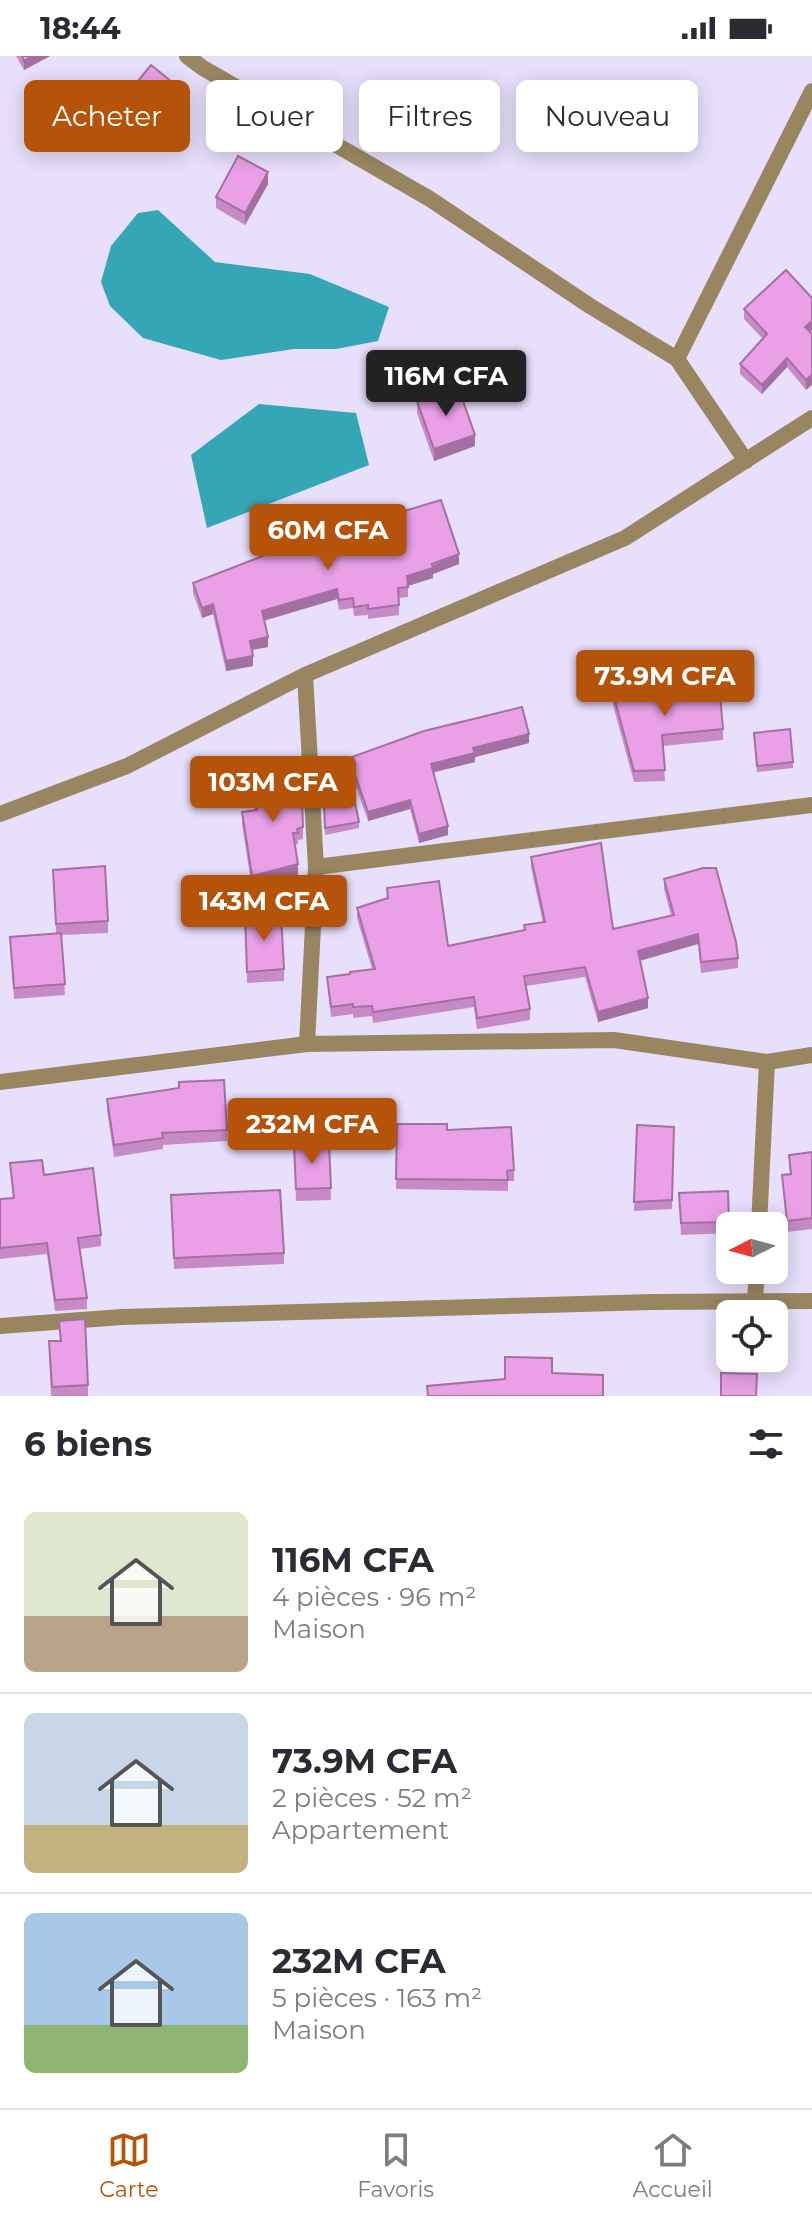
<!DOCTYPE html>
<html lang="fr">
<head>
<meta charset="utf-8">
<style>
  :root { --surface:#fff; --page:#f2f2f3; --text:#2b2b33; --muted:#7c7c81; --line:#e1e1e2; --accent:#b45309 }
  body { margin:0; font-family:Montserrat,sans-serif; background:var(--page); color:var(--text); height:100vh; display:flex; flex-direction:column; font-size:30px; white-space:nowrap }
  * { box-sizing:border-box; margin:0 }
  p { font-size:26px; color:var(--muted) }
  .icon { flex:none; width:44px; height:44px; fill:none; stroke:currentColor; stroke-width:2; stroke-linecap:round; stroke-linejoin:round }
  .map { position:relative; height:1340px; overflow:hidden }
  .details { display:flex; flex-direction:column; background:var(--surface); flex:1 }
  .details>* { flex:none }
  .banner { position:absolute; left:24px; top:24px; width:764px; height:72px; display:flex; gap:16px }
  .needle { width:52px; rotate:264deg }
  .controls { position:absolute; left:716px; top:1156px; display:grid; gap:16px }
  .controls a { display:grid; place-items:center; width:72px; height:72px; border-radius:12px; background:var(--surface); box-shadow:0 4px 20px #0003; font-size:40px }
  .price { position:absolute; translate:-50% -68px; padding:0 18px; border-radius:8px; background:var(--accent); color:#fff; font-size:26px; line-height:52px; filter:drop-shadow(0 2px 4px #0008) }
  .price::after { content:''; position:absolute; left:50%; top:48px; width:24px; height:18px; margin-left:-12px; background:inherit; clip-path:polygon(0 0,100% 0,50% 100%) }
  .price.on { background:#222; color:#fff }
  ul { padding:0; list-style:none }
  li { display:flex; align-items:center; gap:24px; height:200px; padding:0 24px }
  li+li { border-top:2px solid var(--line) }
  li span { display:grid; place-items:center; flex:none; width:224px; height:160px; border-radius:12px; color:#555 }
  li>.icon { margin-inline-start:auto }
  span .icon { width:96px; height:96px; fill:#fffc; stroke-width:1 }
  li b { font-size:34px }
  h2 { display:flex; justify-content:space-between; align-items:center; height:96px; padding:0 24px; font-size:34px }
  .tag { padding:0 28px; border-radius:12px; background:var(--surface); box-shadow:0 4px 20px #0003; font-size:28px; line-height:72px }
  .tag.on { background:var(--accent); color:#fff }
  .status { display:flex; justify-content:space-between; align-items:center; height:56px; padding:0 40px; background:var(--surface); direction:ltr }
  .status svg { height:22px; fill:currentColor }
  .tab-bar { display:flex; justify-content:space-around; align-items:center; height:112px; border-top:2px solid var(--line); background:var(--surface); font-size:22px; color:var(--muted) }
  .tab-bar a { display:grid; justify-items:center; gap:4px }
  .tab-bar .on { color:var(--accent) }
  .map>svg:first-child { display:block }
</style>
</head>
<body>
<div class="status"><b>18:44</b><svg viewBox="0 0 49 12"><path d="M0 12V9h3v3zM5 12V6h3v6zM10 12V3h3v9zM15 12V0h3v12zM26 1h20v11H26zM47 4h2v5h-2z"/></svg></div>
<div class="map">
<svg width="812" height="1340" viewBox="0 0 812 1340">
  <rect width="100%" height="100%" fill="#e7dffb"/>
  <!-- water -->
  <path fill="#34a6b5" d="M 158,154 L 215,206 L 310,218 L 389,251 L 378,285 L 336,293 L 294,293 L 221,304 L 143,282 L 110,250 L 101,226 L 111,190 L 138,157 Z
    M 259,348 L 356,357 L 369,409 L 207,472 L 191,399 Z"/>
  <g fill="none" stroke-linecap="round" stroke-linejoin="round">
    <!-- minor -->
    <path stroke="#998661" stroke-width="16" d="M 187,0 L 203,12 L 430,143 L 590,250 L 677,303 L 746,405
      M 677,303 L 812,35
      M 305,619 L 316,811 L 307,988
      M 0,758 L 127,710 L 305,619 L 625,482 L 812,362
      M 316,811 L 812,749
      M 0,1026 L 307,988 L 614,984 L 767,1006 L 812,999
      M 759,1170 L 767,1006
      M 755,1244 L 757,1214
      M 0,1270 L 122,1261 L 653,1246 L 812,1245"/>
  </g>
  <!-- wall -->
  <path fill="#c88ac7" d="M 16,0 L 50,0 L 24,14 Z
    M 125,41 L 183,47 L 157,79 L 125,53 Z
    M 268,128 L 245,169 L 216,152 L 216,141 Z
    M 812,242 L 812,274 L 810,276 L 806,334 L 787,311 L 762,338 L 740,318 L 740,308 L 763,283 L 744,263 L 744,253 Z
    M 417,345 L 475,390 L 434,405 L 417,357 Z
    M 459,508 L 433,518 L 433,522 L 408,530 L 408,541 L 399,542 L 399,559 L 368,563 L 368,559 L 354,560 L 353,552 L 339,554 L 337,543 L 264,565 L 268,591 L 252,594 L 253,610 L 226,615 L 213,558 L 202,562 L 193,537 L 193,527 Z
    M 668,632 L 723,673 L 723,684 L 663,690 L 665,725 L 634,726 L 613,649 L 613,637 Z
    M 754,677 L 793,706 L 793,712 L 757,716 Z
    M 529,687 L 475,701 L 475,706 L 433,716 L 448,779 L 419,787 L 410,753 L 368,765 L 349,711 L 349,702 Z
    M 252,721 L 294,745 L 303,771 L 303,783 L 298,784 L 298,788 L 295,789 L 298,819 L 252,832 L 242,768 L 242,756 L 255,755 L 252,732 Z
    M 324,744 L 359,766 L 359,772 L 325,779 Z
    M 531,801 L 613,873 L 671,859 L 664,833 L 664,823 L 738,902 L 738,912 L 701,917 L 698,888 L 640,905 L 648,952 L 598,966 L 585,921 L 526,930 L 530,953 L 530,964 L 477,973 L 474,951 L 373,967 L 372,960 L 353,962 L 353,958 L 331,961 L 327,921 L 350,918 L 372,913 L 357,862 L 357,852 L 387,842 L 387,832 L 448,890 L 524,874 L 543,867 L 531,811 Z
    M 53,814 L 108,865 L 108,877 L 61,879 L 65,939 L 14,943 L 10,881 L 56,877 Z
    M 245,859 L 284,913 L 284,925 L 247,927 Z
    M 179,1032 L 227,1074 L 227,1085 L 163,1089 L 163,1093 L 114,1101 L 107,1054 L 107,1043 Z
    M 397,1068 L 447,1074 L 514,1114 L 514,1125 L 508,1125 L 508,1135 L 396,1133 Z
    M 637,1069 L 674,1071 L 672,1153 L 634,1155 Z
    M 329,1088 L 331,1144 L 296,1145 L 294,1089 Z
    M 812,1096 L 812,1173 L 787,1176 L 782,1119 L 790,1119 L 789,1099 Z
    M 10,1107 L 44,1119 L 101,1179 L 101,1190 L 80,1193 L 87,1242 L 87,1253 L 55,1255 L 47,1198 L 0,1203 L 0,1143 L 13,1142 Z
    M 728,1135 L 729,1177 L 681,1179 L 679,1137 Z
    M 171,1139 L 284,1197 L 284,1208 L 174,1213 Z
    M 59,1265 L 88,1329 L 88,1340 L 51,1340 L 49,1297 L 60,1285 Z"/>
  <!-- shaded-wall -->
  <path fill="#a370a2" d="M 32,0 L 50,0 L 24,14 L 24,5 Z
    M 183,35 L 183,47 L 157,79 L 157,68 Z
    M 268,116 L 268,128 L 245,169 L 245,157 Z
    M 812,265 L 812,274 L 805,280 L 805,271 Z
    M 787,302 L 787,311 L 762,338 L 762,329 Z
    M 812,319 L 812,329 L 806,334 L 806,324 Z
    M 475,379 L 475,390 L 434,405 L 434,393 Z
    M 459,498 L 459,508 L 433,518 L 433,522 L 407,530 L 407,520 Z
    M 337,533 L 337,543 L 262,565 L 262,555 Z
    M 213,548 L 213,558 L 202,562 L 202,552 Z
    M 268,581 L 268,591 L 250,594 L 250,585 Z
    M 253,600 L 253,610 L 226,615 L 226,605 Z
    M 529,678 L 529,687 L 475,701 L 475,706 L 431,717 L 431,708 L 473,692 Z
    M 410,744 L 410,753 L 368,765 L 368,756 Z
    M 448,770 L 448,779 L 419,787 L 419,778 Z
    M 298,808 L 298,819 L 252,832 L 252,820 Z
    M 698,878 L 698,888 L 638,905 L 638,895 Z
    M 648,942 L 648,952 L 598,966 L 598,956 Z"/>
  <!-- building -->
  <path fill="#e9a0e7" stroke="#a370a2" stroke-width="2" d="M 22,0 L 32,0 L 24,5 Z
    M 151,9 L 183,35 L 157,68 L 125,41 Z
    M 238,100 L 268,116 L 245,157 L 216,141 Z
    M 786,214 L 812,242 L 812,265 L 805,271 L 812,278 L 812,319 L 806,324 L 787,302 L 762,329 L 740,308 L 767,278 L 744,253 Z
    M 458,331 L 475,379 L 434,393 L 417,345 Z
    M 441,444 L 459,498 L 432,508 L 433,512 L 407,520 L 408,531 L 398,532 L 399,549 L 368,553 L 368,549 L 354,551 L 353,542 L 339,544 L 337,533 L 262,555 L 268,581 L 250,585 L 253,600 L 226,605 L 213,548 L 202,552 L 193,527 L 291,489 Z
    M 719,627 L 723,673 L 662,679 L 665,714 L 634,715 L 613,637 L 622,636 L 621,634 L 667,628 L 668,632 Z
    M 522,651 L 529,678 L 473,692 L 475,697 L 431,708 L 448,770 L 419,778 L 410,744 L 368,756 L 349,702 L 424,675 Z
    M 790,673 L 793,706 L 757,710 L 754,677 Z
    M 290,716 L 294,745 L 302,743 L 303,771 L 297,773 L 298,777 L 293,777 L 298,808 L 252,820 L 242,756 L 257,754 L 252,721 Z
    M 353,737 L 359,766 L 325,772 L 324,744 Z
    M 601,787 L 613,873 L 674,859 L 664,823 L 703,812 L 716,812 L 736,886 L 738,902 L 701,906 L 698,878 L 638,895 L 648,942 L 598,956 L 585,911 L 524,920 L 530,953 L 477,962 L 474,941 L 373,956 L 372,950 L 353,951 L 353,948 L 331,951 L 327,921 L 350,918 L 350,916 L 375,913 L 357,852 L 388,842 L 387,832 L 439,825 L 448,890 L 525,874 L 524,869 L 545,866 L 531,801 Z
    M 105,810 L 108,865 L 56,868 L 53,814 Z
    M 281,858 L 284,913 L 247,916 L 245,859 Z
    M 61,877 L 65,928 L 14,932 L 10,881 Z
    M 224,1024 L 227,1074 L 162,1077 L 163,1082 L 114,1089 L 107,1043 L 179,1032 L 179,1026 Z
    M 397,1068 L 447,1068 L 447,1074 L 511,1071 L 514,1114 L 507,1115 L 508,1124 L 396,1123 Z
    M 637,1069 L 674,1071 L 672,1144 L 634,1146 Z
    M 329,1088 L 331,1132 L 296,1133 L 294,1089 Z
    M 812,1096 L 812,1162 L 787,1165 L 782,1119 L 791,1118 L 789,1099 Z
    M 42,1104 L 44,1119 L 93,1112 L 101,1179 L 78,1182 L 87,1242 L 55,1244 L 47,1187 L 0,1192 L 0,1143 L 14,1142 L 10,1107 Z
    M 280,1134 L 284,1197 L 174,1202 L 171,1139 Z
    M 728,1135 L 729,1166 L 681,1167 L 679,1137 Z
    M 85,1263 L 88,1329 L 52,1331 L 49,1285 L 61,1285 L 59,1265 Z
    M 505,1301 L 552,1302 L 552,1317 L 603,1319 L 603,1340 L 428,1340 L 427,1330 L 505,1323 Z
    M 721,1317 L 757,1318 L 756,1340 L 721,1340 Z"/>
</svg>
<div class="controls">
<a><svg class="needle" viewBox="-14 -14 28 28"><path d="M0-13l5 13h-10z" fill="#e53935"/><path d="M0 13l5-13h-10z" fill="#7c7c81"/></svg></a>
<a><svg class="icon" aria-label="locate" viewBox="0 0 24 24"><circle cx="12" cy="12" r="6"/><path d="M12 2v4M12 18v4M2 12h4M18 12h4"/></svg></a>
</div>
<b class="price on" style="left:446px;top:362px">116M CFA</b>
<b class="price" style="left:328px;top:516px">60M CFA</b>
<b class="price" style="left:665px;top:662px">73.9M CFA</b>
<b class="price" style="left:273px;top:768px">103M CFA</b>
<b class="price" style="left:264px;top:887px">143M CFA</b>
<b class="price" style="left:312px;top:1110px">232M CFA</b>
<div class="banner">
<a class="tag on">Acheter</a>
<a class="tag">Louer</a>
<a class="tag">Filtres</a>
<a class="tag">Nouveau</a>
</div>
</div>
<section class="details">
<h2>6 biens<svg class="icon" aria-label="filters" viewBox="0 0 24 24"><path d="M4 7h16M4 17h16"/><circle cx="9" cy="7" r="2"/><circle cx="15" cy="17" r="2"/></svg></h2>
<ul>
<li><span style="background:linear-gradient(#dfe7d0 65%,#b9a48a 0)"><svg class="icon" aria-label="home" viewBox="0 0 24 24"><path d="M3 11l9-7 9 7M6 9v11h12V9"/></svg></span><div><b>116M CFA</b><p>4 pièces · 96 m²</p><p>Maison</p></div></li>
<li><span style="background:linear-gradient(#c9d6e8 70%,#c2b280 0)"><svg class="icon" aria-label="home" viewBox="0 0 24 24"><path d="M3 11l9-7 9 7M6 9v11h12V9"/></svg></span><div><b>73.9M CFA</b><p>2 pièces · 52 m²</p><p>Appartement</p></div></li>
<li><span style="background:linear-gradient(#a9c7e8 70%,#8fb573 0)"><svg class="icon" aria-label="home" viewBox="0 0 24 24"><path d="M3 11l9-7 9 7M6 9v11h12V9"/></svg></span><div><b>232M CFA</b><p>5 pièces · 163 m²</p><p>Maison</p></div></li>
</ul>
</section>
<nav class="tab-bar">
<a class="on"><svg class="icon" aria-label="map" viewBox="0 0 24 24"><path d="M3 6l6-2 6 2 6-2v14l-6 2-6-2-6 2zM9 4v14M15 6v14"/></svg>Carte</a>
<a><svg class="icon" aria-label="saved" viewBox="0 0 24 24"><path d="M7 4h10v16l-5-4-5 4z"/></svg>Favoris</a>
<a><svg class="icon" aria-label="home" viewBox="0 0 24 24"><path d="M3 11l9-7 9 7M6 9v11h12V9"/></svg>Accueil</a>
</nav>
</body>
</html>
